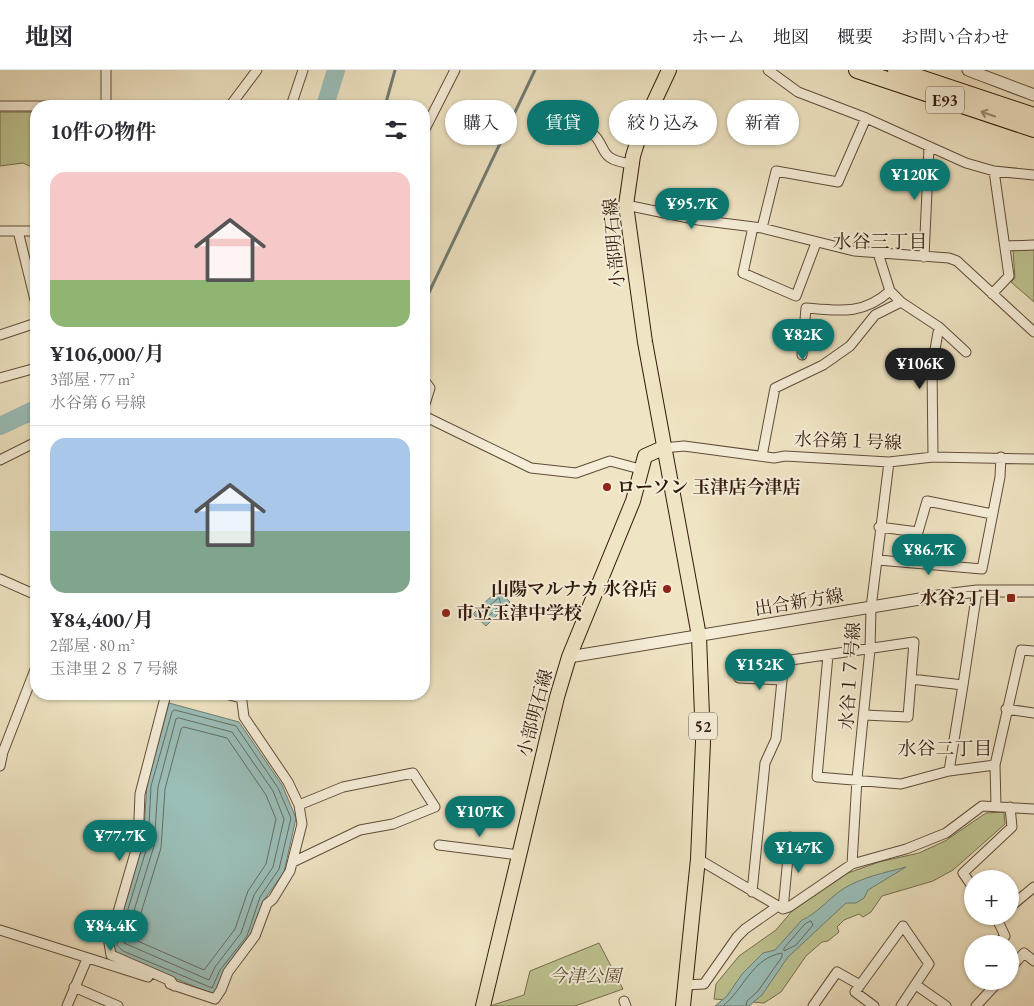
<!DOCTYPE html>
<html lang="ja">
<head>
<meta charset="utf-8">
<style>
  :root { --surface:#fff; --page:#f7f7f7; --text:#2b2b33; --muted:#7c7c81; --line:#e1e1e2; --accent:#0f766e }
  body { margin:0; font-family:"EB Garamond","Noto Serif JP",serif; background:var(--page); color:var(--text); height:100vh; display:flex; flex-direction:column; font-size:19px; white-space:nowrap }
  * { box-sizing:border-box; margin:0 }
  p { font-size:16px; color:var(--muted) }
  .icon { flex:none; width:28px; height:28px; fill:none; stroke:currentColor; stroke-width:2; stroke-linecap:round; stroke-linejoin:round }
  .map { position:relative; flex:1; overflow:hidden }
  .panel { position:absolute; left:30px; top:30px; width:400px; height:600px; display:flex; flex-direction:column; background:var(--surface); border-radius:20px; box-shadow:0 1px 4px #0004 }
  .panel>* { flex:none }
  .banner { position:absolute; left:445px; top:30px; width:475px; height:45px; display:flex; gap:10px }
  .tools { position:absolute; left:964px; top:800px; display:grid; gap:10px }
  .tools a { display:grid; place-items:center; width:55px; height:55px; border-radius:50%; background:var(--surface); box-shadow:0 1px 4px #0004; font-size:25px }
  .price { position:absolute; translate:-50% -42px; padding:0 11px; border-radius:18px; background:var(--accent); color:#fff; font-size:16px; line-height:32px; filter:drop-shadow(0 1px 2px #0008) }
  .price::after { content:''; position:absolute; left:50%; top:30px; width:15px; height:11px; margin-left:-8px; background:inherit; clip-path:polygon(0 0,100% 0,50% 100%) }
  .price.active { background:#222; color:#fff }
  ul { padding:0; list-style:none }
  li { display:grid; align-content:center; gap:10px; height:265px; padding:0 20px }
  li+li { border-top:1px solid var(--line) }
  li span { display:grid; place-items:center; height:155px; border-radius:15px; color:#555 }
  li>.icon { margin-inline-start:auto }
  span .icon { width:90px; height:90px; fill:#fffc; stroke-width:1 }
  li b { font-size:21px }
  h2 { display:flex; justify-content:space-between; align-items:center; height:60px; padding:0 20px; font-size:21px }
  .chip { padding:0 18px; border-radius:22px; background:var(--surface); box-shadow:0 1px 4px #0004; font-size:18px; line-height:45px }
  .chip.active { background:var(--accent); color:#fff }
  header { display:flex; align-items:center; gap:30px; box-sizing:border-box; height:70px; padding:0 25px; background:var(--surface); border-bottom:1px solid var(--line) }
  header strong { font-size:24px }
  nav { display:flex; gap:28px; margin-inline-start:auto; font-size:18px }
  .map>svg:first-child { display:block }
</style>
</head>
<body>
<header>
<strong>地図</strong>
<nav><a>ホーム</a><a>地図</a><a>概要</a><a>お問い合わせ</a></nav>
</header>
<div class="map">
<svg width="1034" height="936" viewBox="0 0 1034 936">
  <rect width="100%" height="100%" fill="#efe4c3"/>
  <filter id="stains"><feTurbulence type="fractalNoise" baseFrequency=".004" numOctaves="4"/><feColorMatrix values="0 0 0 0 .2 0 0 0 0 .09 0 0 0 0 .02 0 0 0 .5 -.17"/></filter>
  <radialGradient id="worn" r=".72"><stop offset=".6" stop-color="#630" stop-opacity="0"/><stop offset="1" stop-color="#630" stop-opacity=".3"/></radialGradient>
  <!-- green -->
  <path fill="#bdc391" stroke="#776e4e" d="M 0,42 L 36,42 L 36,99 L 23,93 L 0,96 Z
    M 1034,179 L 1034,232 L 1011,212 L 1015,208 L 1013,180 Z
    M 1004,742 L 1005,754 L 953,800 L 933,811 L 882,826 L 871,842 L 863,847 L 859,844 L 844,850 L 837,857 L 839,862 L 828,871 L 822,872 L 806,886 L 781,922 L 764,933 L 714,929 L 716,914 L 739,886 L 776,860 L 792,841 L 848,803 L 879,792 L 919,783 L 945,771 L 986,743 Z
    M 599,873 L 623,919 L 575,936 L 490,936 L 524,925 L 530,901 Z"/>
  <!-- water -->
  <path fill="#9abeb8" stroke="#707c73" d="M 498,520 L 510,532 L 486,556 L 473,544 Z
    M 169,633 L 239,652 L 282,715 L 296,748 L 284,802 L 264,830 L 252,868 L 217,922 L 212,924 L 120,885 L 112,877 L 112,871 L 143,773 L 147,715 Z
    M 906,797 L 868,820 L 864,828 L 856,833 L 846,833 L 788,887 L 762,925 L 749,936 L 715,936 L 727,926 L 742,904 L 763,883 L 775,880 L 802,850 C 817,844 829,828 843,819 C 862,807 884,803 906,797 Z"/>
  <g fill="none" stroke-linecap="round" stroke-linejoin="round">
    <!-- shore -->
    <path stroke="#666c62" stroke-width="1" d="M 499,528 L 501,534 L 487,548 L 484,548 L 482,543 Z
      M 175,640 L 236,656 L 278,718 L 291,748 L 279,799 L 260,827 L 247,866 L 220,900 L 212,918 L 123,881 L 117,875 L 148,774 L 151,716 L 172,642 Z
      M 179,648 L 232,662 L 273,721 L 284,749 L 273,797 L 254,825 L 241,863 L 215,897 L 209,910 L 124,873 L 154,776 L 158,717 L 176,649 Z
      M 184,657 L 227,668 L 266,725 L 276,749 L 266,794 L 248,821 L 235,859 L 204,900 L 133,869 L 161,778 L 165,719 L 181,659 Z
      M 811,851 L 813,855 L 796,875 L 784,881 L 784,878 L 805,854 Z
      M 723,936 C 744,919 752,888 782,883 L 782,887 L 758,921 L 747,931 L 746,936"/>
    <!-- stream -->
    <path stroke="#707c73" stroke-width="3" d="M 385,36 L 395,0
      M 424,233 L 535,0
      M 4,354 L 21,353 L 36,349"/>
    <!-- river -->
    <path stroke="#9abeb8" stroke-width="18" d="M 325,36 L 336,0
      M 0,356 L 36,339"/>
    <defs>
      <path id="minor" d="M 768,0 L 798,22 L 866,48 L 966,93 L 994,101 L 1034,105
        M 0,36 L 124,36
        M 106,36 L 106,0
        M 230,36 L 257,0
        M 291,36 L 303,0
        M 585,57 C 612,76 593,89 632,94
        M 424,61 L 455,0
        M 626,135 L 698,150 L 762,158 L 854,181 L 949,188 L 957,191 L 1034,262
        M 753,157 L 743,203 L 796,226 L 816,173
        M 762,158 L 776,101 L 838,112 L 866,48
        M 0,161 L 36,161
        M 18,161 L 36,234
        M 1006,176 L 1034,175
        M 878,183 L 890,221 L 901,232 L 939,257 L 966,282
        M 924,187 L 929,77
        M 992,224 L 1009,206 L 994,101
        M 0,265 L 36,253
        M 802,285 L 806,238 C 840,241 863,245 890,221
        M 0,308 L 36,298
        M 424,310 L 430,318 L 424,337
        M 424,346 L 531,398 L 576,403 L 610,391 L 640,399
        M 663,378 L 684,376 L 774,388 L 785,386 L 889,392 L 933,387 L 1034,389
        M 762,386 L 775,318 L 823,295 L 850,276 L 875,245 L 901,232
        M 933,387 L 932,296 L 939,257
        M 0,390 L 36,372
        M 879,457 L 918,462 L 927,431 L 992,444
        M 878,490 L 982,499 L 1000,407 L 1001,387
        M 0,509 L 36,525
        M 828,585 L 817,707 L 901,714 L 949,701 L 963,615 L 911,609
        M 739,608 L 782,610
        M 963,615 L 977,521
        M 166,624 L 140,724 L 138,773 L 109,873 L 111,885 L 171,911 L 174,916
        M 225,624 L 241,628
        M 1006,639 L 1034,643
        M 0,696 L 3,682 L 36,597
        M 949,701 L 995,695
        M 996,736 L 995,695 L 1021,580 L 1034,581
        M 439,775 L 519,785
        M 698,789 L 783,839 L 789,837 L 852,794 L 906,779 L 946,763 L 982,736 L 1034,739
        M 293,792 L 360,760 L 393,754 L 435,737 L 413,703 L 343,717 L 299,735
        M 852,794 L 857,709 L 870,579 L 871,538 L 889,392
        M 972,816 L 963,803 L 1012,757 L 1010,737
        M 752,822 L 765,693 L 776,669 L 784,591 L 914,572 L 908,647 L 864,645
        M 1010,837 L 1034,817
        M 783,839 L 790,767
        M 996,847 L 1005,866 L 997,874
        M 0,860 L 148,907
        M 1010,899 L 1024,883 L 1034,891
        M 972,900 L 972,899
        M 170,914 L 215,929
        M 685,915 L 704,914 L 737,867 L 745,859 L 778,836
        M 916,915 L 946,936
        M 74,917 L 118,936
        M 215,929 L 221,920 L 228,902 L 255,866 L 267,834 L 273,829 L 290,801 L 302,754 L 299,735 L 288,712 L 244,647 L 241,624
        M 624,931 L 626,936
        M 67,936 L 87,889
        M 813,936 L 837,902 L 860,915
        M 874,936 L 855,922 L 903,856 L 929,894 L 901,936
        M 976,936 L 999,911"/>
      <path id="tertiary" d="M 968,0 L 1034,25
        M 569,587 L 944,525 L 977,521 L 1034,521"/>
      <path id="primary" d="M 669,0 L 641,60 L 633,86 L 626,135 L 645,272 L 699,566 L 703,672 L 698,789 L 683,936
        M 483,936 L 557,627 L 569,587 L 633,431 L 645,386 L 663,378"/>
      <path id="motorway" d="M 857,0 L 1034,59
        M 896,0 L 1034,46"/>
    </defs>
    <!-- minor casing -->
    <use href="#minor" stroke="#604c39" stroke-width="11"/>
    <!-- tertiary casing -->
    <use href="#tertiary" stroke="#604c39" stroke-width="13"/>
    <!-- primary casing -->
    <use href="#primary" stroke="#311a0b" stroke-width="16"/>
    <!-- motorway casing -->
    <use href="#motorway" stroke="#311a0b" stroke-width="18"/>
    <!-- minor -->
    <use href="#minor" stroke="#f5edd8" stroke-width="9"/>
    <!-- tertiary -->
    <use href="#tertiary" stroke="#f5edd8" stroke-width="11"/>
    <!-- primary -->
    <use href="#primary" stroke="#efe4c3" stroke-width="14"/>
    <!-- motorway -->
    <use href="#motorway" stroke="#efe4c3" stroke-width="16"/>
  </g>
  <!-- one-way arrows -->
  <defs><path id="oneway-shaft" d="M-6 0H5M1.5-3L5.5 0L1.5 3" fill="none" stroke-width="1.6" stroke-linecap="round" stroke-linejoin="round" transform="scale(1.25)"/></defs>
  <use stroke="#9a8970" href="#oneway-shaft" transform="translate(988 44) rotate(-161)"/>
  <!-- markers -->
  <g fill="#8f2418" stroke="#f5edd8" stroke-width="2">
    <circle cx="607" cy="417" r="5"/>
    <circle cx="667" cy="519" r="5"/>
    <rect x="1006" y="523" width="10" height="10" rx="2.5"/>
    <circle cx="446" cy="543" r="5"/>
  </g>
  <g text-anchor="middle" stroke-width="4" stroke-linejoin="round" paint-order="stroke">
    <!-- shield labels -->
    <g fill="#f5edd8" stroke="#6c5948" stroke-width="1">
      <rect x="926" y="16.5" width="38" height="27" rx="4"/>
      <rect x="689" y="642.5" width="28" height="27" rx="4"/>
    </g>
    <g font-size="16" font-weight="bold" fill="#311a0b">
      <text x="945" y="36">E93</text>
      <text x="703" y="662">52</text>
    </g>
    <!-- street labels -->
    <g font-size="18" fill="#311a0b" stroke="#f5edd8">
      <text transform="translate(614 173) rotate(-95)" y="6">小部明石線</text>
      <text transform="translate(848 371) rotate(2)" y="6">水谷第１号線</text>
      <text transform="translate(799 532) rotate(-9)" y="6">出合新方線</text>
      <text transform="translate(850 606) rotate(-86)" y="6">水谷１７号線</text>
      <text transform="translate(535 643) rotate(-75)" y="6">小部明石線</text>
    </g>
    <!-- poi labels -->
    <g font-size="18" font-weight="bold" fill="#311a0b" stroke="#f5edd8" text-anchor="start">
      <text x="617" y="423">ローソン 玉津店今津店</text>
      <text x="657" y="525" text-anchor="end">山陽マルナカ 水谷店</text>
      <text x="1001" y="534" text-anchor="end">水谷2丁目</text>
      <text x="456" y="549">市立玉津中学校</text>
    </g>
    <!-- park labels -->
    <g font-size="18" font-style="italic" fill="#5b4d33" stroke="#f5edd8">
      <text x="585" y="912">今津公園</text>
    </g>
    <!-- neighbourhood labels -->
    <g font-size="19" fill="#311a0b" stroke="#f5edd8">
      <text x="880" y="178">水谷三丁目</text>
      <text x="945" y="685">水谷二丁目</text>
    </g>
  </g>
  <rect width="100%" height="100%" filter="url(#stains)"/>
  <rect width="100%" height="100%" fill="url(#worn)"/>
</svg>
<div class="tools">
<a>+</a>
<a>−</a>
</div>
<b class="price" style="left:915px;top:131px">¥120K</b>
<b class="price" style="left:692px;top:160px">¥95.7K</b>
<b class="price" style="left:803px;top:291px">¥82K</b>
<b class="price active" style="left:920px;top:320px">¥106K</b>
<b class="price" style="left:929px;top:506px">¥86.7K</b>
<b class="price" style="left:760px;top:621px">¥152K</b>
<b class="price" style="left:480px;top:768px">¥107K</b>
<b class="price" style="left:120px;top:792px">¥77.7K</b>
<b class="price" style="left:799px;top:804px">¥147K</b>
<b class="price" style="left:111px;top:882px">¥84.4K</b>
<div class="banner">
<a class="chip">購入</a>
<a class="chip active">賃貸</a>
<a class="chip">絞り込み</a>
<a class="chip">新着</a>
</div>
<section class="panel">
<h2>10件の物件<svg class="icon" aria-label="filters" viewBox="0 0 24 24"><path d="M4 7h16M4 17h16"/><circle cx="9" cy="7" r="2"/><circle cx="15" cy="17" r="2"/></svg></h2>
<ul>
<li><span style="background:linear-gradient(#f6c9c9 70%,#8fb573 0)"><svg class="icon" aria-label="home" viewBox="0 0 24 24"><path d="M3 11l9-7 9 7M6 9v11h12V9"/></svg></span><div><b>¥106,000/月</b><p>3部屋 · 77 m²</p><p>水谷第６号線</p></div></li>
<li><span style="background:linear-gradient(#a9c7e8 60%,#7fa58c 0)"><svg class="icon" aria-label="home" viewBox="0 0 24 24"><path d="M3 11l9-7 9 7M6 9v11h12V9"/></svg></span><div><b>¥84,400/月</b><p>2部屋 · 80 m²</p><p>玉津里２８７号線</p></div></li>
</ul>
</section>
</div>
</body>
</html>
